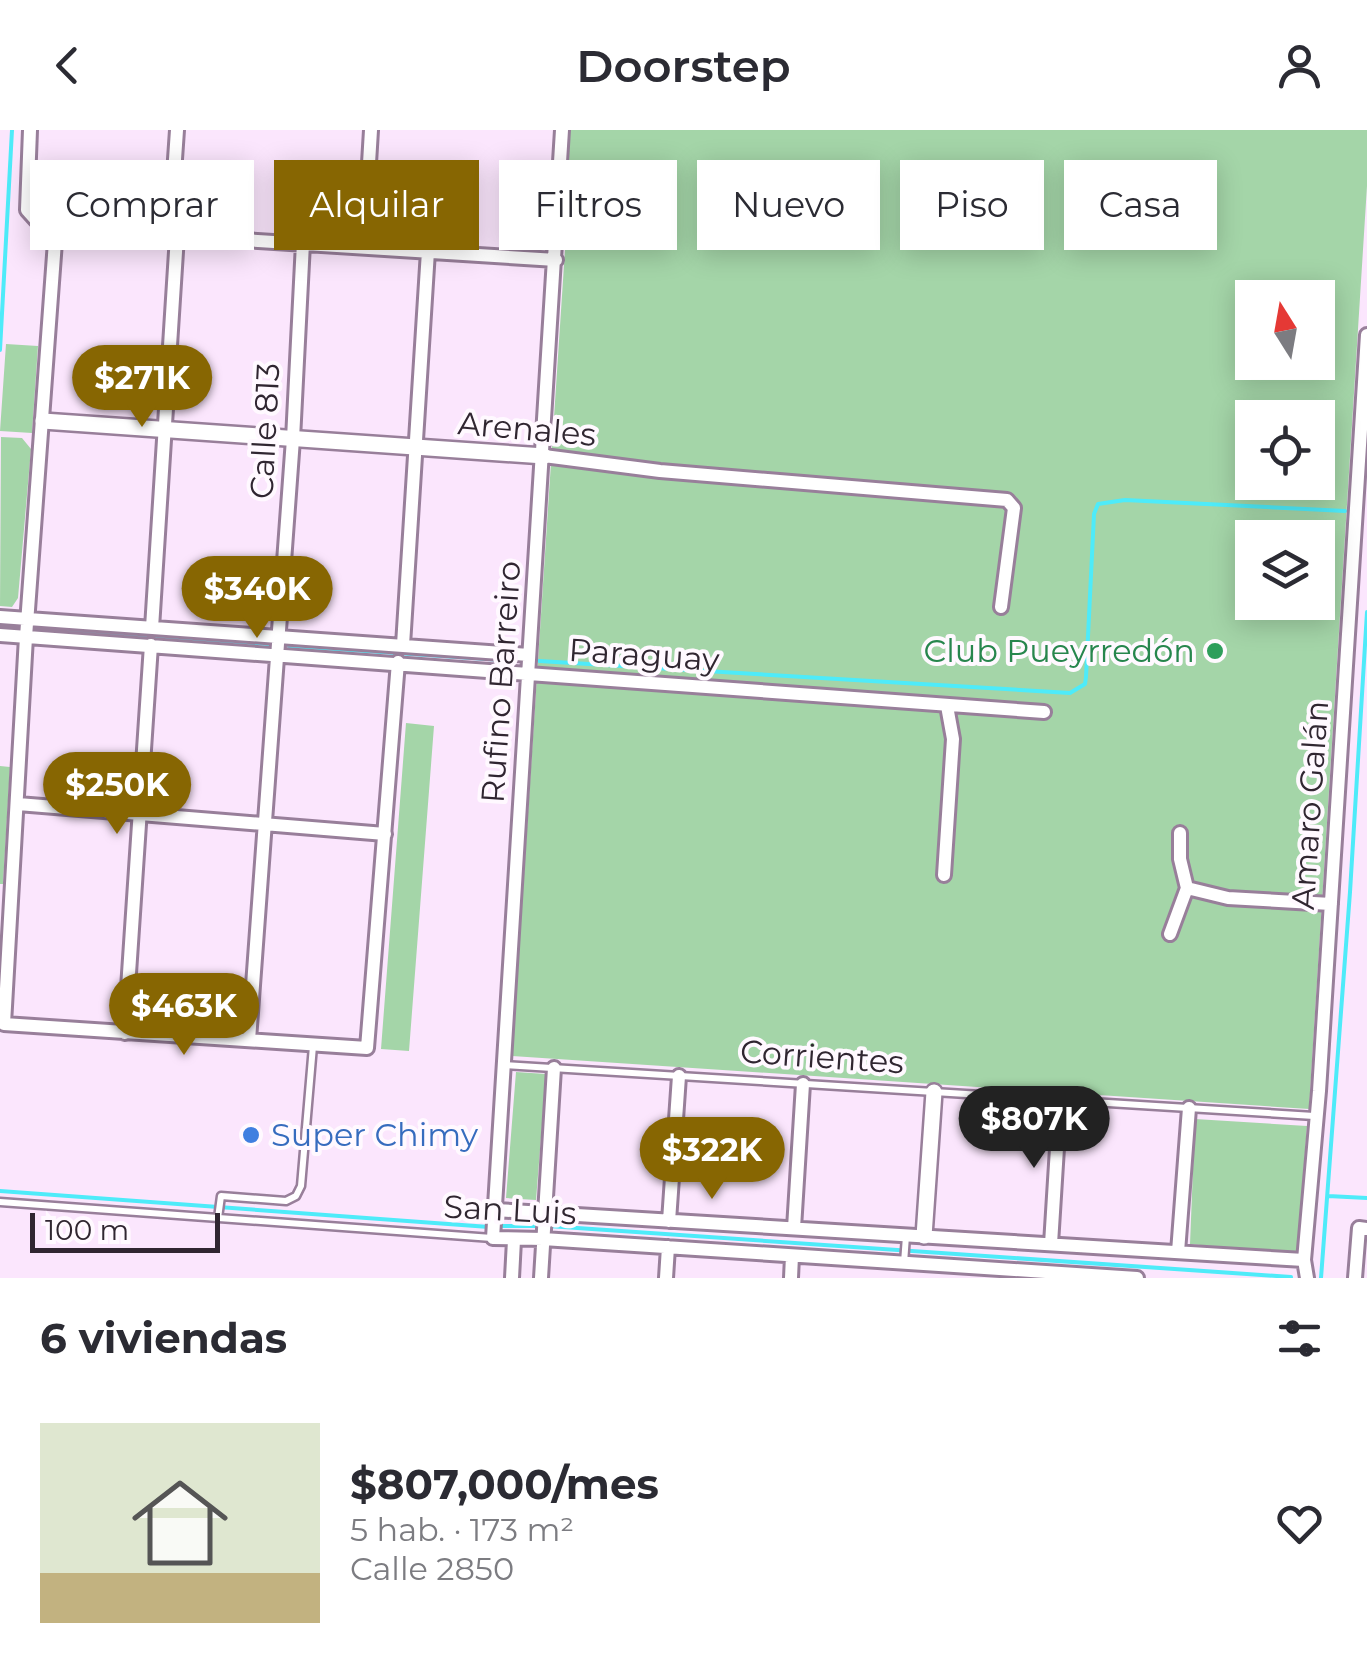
<!DOCTYPE html>
<html lang="es">
<head>
<meta charset="utf-8">
<style>
  :root { --surface:#fff; --page:#f2f2f3; --text:#2b2b33; --muted:#7c7c81; --accent:#876602 }
  body { margin:0; font-family:Montserrat,sans-serif; background:var(--page); color:var(--text); height:100vh; display:flex; flex-direction:column; font-size:38px; white-space:nowrap }
  * { box-sizing:border-box; margin:0 }
  p { font-size:32px; color:var(--muted) }
  .icon { flex:none; width:55px; height:55px; fill:none; stroke:currentColor; stroke-width:2; stroke-linecap:round; stroke-linejoin:round }
  .map { position:relative; height:1148px; overflow:hidden }
  .side { display:flex; flex-direction:column; background:var(--surface); flex:1 }
  .side>* { flex:none }
  .guide { position:absolute; left:30px; top:30px; width:1308px; height:90px; display:flex; gap:20px }
  .needle { width:65px; rotate:349deg }
  .tools { position:absolute; left:1235px; top:150px; display:grid; gap:20px }
  .tools a { display:grid; place-items:center; width:100px; height:100px; border-radius:0px; background:var(--surface); box-shadow:0 5px 25px #0003; font-size:50px }
  .scale { position:absolute; left:30px; bottom:25px; width:190px; box-sizing:border-box; padding-left:10px; border:5px solid #302631; border-top:0; font-size:28px; line-height:35px; white-space:nowrap; color:#302631; -webkit-text-stroke:8px #fff9ff; paint-order:stroke }
  .price { position:absolute; translate:-50% -85px; padding:0 22px; border-radius:35px; background:var(--accent); color:#fff; font-size:32px; line-height:65px; filter:drop-shadow(0 2px 5px #0008) }
  .price::after { content:''; position:absolute; left:50%; top:60px; width:30px; height:22px; margin-left:-15px; background:inherit; clip-path:polygon(0 0,100% 0,50% 100%) }
  .price.on { background:#222; color:#fff }
  ul { padding:0; list-style:none }
  li { display:flex; align-items:center; gap:30px; height:250px; padding:0 40px }
  li span { display:grid; place-items:center; flex:none; width:280px; height:200px; border-radius:0px; color:#555 }
  li>.icon { margin-inline-start:auto }
  span .icon { width:120px; height:120px; fill:#fffc; stroke-width:1 }
  li b { font-size:42px }
  h2 { display:flex; justify-content:space-between; align-items:center; height:120px; padding:0 40px; font-size:42px }
  .tag { padding:0 35px; border-radius:0px; background:var(--surface); box-shadow:0 5px 25px #0003; font-size:35px; line-height:90px }
  .tag.on { background:var(--accent); color:#fff }
  header { display:flex; justify-content:space-between; align-items:center; height:130px; padding:0 40px; background:var(--surface); font-size:45px; font-weight:600 }
  .map>svg:first-child { display:block }
</style>
</head>
<body>
<header><svg class="icon" aria-label="back" viewBox="0 0 24 24"><path d="M15 5l-7 7 7 7"/></svg>Doorstep<svg class="icon" aria-label="person" viewBox="0 0 24 24"><circle cx="12" cy="8" r="4"/><path d="M4 21q1-7 8-7t8 7"/></svg></header>
<div class="map">
<svg width="1367" height="1148" viewBox="0 0 1367 1148">
  <rect width="100%" height="100%" fill="#fbe6fd"/>
  <!-- green -->
  <path fill="#a4d5a8" fill-rule="evenodd" d="M 569,0 L 1367,0 L 1367,56 L 1309,979 L 512,926 L 565,120 ZM 1252,168 L 1318,168 L 1318,232 L 1252,232 ZM 1252,288 L 1318,288 L 1318,352 L 1252,352 ZM 1252,408 L 1318,408 L 1318,472 L 1252,472 Z
    M 6,214 L 38,216 L 32,303 L 0,301 Z
    M 1,307 L 22,308 L 31,319 L 18,468 L 12,477 L 0,476 Z
    M 406,593 L 434,596 L 409,921 L 381,919 Z
    M 0,636 L 10,637 L 3,754 L 0,754 Z
    M 516,942 L 546,944 L 536,1070 L 506,1068 Z
    M 1195,989 L 1307,996 L 1297,1124 L 1190,1114 Z"/>
  <g fill="none" stroke-linecap="round" stroke-linejoin="round">
    <!-- stream -->
    <path stroke="#4eebf9" stroke-width="4" d="M 0,220 L 12,0
      M 0,496 L 8,496
      M 53,500 L 268,514
      M 289,516 L 517,531
      M 539,531 L 1070,563 L 1085,554 L 1086,547 L 1094,384 L 1098,374 L 1125,370 L 1345,381
      M 0,1061 L 489,1097
      M 1328,1066 L 1367,1068
      M 498,1096 L 539,1096
      M 548,1096 L 1291,1147
      M 1321,1148 L 1350,762 L 1367,482"/>
    <defs>
      <path id="service" d="M 505,935 L 1314,986
        M 0,1072 L 492,1108
        M 218,1088 L 221,1066 L 286,1071 L 296,1066 L 301,1056 L 313,916
        M 904,1133 L 906,1106"/>
      <path id="minor" d="M 30,0 L 27,80 L 36,90 L 56,98 L 556,130
        M 562,0 L 493,1108 L 543,1109 L 1137,1148
        M 56,98 L 26,507 L 4,894 L 367,918 L 398,532
        M 364,117 L 371,0
        M 544,326 L 660,341 L 1007,370 L 1014,378 L 1001,477
        M 0,487 L 529,525
        M 152,498 L 177,106 L 172,73 L 177,0
        M 0,505 L 1044,582
        M 403,515 L 428,121
        M 18,674 L 385,704
        M 944,745 L 953,609 L 947,576
        M 1187,758 L 1228,768 L 1331,774
        M 1170,804 L 1187,758 L 1180,729 L 1180,703
        M 125,903 L 151,515
        M 249,910 L 293,309 L 303,113
        M 496,1080 L 1304,1130
        M 669,1091 L 679,946
        M 794,1098 L 803,954
        M 1051,1114 L 1060,970
        M 1178,1122 L 1189,978
        M 512,1148 L 514,1110
        M 541,1148 L 554,938
        M 666,1148 L 668,1117
        M 791,1148 L 792,1126
        M 1307,1148 L 1304,1130 L 1319,961 L 1367,205
        M 1355,1148 L 1359,1098 L 1367,1099"/>
      <path id="tertiary" d="M 43,291 L 544,326
        M 924,1106 L 934,962"/>
    </defs>
    <!-- service casing -->
    <use href="#service" stroke="#987f9a" stroke-width="11"/>
    <!-- minor casing -->
    <use href="#minor" stroke="#987f9a" stroke-width="18"/>
    <!-- tertiary casing -->
    <use href="#tertiary" stroke="#987f9a" stroke-width="20"/>
    <!-- service -->
    <use href="#service" stroke="#fff" stroke-width="6"/>
    <!-- minor -->
    <use href="#minor" stroke="#fff" stroke-width="12"/>
    <!-- tertiary -->
    <use href="#tertiary" stroke="#fff" stroke-width="15"/>
  </g>
  <!-- markers -->
  <circle fill="#2e9e5b" stroke="#fff9ff" stroke-width="4" cx="1215" cy="521" r="10"/>
  <circle fill="#3f7fe0" stroke="#fff9ff" stroke-width="4" cx="251" cy="1005" r="10"/>
  <g text-anchor="middle" stroke-width="8" stroke-linejoin="round" paint-order="stroke">
    <!-- street labels -->
    <g font-size="32" fill="#302631" stroke="#fff9ff">
      <text transform="translate(527 299) rotate(5)" y="11">Arenales</text>
      <text transform="translate(265 301) rotate(-87)" y="11">Calle 813</text>
      <text transform="translate(644 525) rotate(4)" y="11">Paraguay</text>
      <text transform="translate(501 552) rotate(-86)" y="11">Rufino Barreiro</text>
      <text transform="translate(1310 675) rotate(-86)" y="11">Amaro Galán</text>
      <text transform="translate(822 927) rotate(4)" y="11">Corrientes</text>
      <text transform="translate(510 1080) rotate(3)" y="11">San Luis</text>
    </g>
    <!-- leisure labels -->
    <g font-size="32" fill="#27864d" stroke="#fff9ff" text-anchor="end">
      <text x="1195" y="532">Club Pueyrredón</text>
    </g>
    <!-- shop labels -->
    <g font-size="32" fill="#366cbe" stroke="#fff9ff" text-anchor="start">
      <text x="271" y="1016">Super Chimy</text>
    </g>
  </g>
</svg>
<div class="tools">
<a><svg class="needle" viewBox="-14 -14 28 28"><path d="M0-13l5 13h-10z" fill="#e53935"/><path d="M0 13l5-13h-10z" fill="#7c7c81"/></svg></a>
<a><svg class="icon" aria-label="locate" viewBox="0 0 24 24"><circle cx="12" cy="12" r="6"/><path d="M12 2v4M12 18v4M2 12h4M18 12h4"/></svg></a>
<a><svg class="icon" aria-label="layers" viewBox="0 0 24 24"><path d="M12 4l9 5-9 5-9-5zM3 14l9 5 9-5"/></svg></a>
</div>
<div class="scale">100 m</div>
<b class="price" style="left:142px;top:300px">$271K</b>
<b class="price" style="left:257px;top:511px">$340K</b>
<b class="price" style="left:117px;top:707px">$250K</b>
<b class="price" style="left:184px;top:928px">$463K</b>
<b class="price on" style="left:1034px;top:1041px">$807K</b>
<b class="price" style="left:712px;top:1072px">$322K</b>
<div class="guide">
<a class="tag">Comprar</a>
<a class="tag on">Alquilar</a>
<a class="tag">Filtros</a>
<a class="tag">Nuevo</a>
<a class="tag">Piso</a>
<a class="tag">Casa</a>
</div>
</div>
<section class="side">
<h2>6 viviendas<svg class="icon" aria-label="filters" viewBox="0 0 24 24"><path d="M4 7h16M4 17h16"/><circle cx="9" cy="7" r="2"/><circle cx="15" cy="17" r="2"/></svg></h2>
<ul>
<li><span style="background:linear-gradient(#dfe7d0 75%,#c2b280 0)"><svg class="icon" aria-label="home" viewBox="0 0 24 24"><path d="M3 11l9-7 9 7M6 9v11h12V9"/></svg></span><div><b>$807,000/mes</b><p>5 hab. · 173 m²</p><p>Calle 2850</p></div><svg class="icon" aria-label="heart" viewBox="0 0 24 24"><path d="M12 20l-8-8c-3-5 5-10 8-4 3-6 11-1 8 4z"/></svg></li>
</ul>
</section>
</body>
</html>
